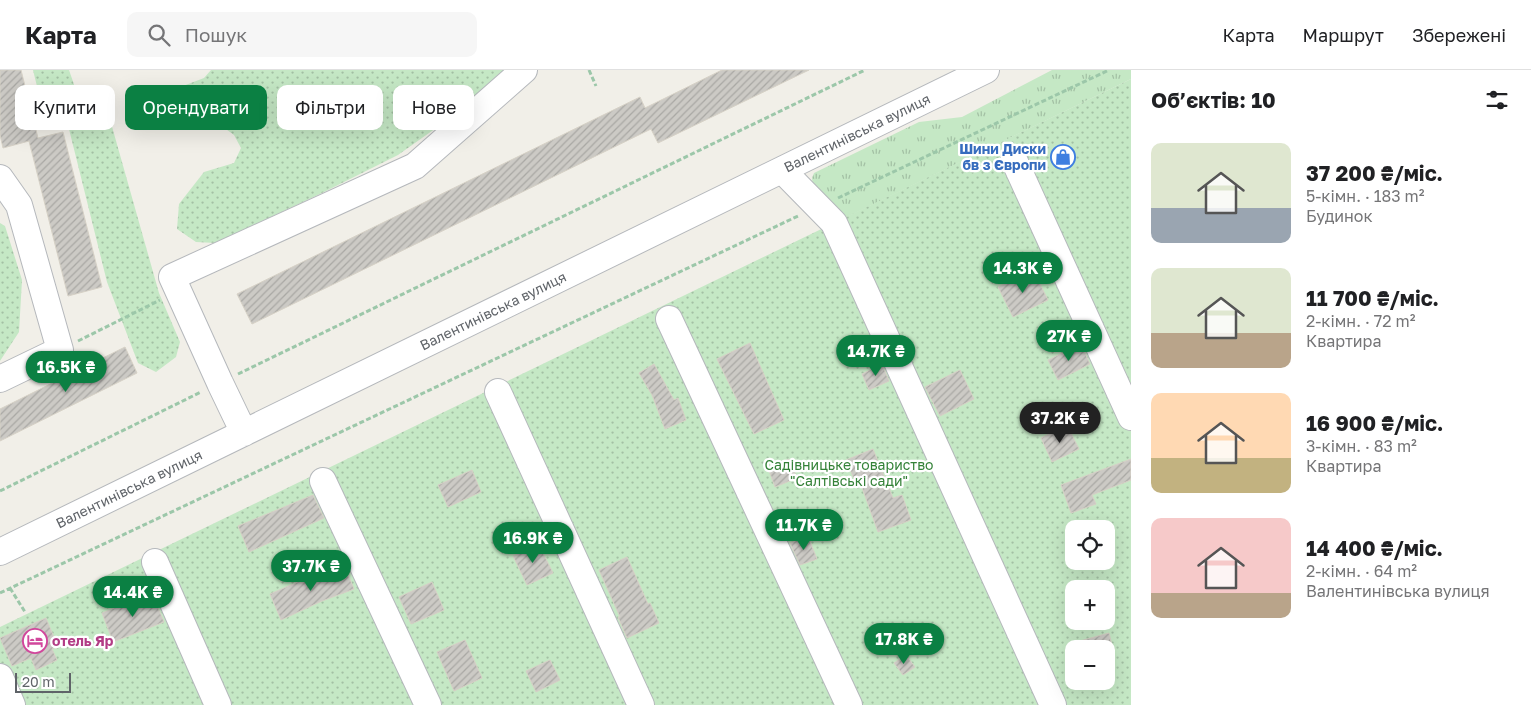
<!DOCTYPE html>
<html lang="uk">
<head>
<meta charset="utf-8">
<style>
  :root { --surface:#fff; --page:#f6f6f6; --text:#202124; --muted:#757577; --line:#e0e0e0; --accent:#0b8043 }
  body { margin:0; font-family:"Golos Text",sans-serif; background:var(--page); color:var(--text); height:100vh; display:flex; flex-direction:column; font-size:19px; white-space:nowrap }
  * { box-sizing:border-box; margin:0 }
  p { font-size:16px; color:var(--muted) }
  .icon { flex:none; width:28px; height:28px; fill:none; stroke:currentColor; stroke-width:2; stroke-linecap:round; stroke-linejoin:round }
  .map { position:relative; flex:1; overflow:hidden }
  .drawer { display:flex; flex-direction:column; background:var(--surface); width:400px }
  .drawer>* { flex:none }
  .hud { position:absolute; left:15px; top:15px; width:475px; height:45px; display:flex; gap:10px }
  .fabs { position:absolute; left:1065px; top:450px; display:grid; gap:10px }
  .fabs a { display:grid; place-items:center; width:50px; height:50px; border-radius:10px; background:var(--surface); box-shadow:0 5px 20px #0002; font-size:25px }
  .scale { position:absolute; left:15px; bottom:12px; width:56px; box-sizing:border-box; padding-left:5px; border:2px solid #5f6368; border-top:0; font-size:14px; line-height:18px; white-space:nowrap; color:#5f6368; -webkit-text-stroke:4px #fff; paint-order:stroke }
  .price { position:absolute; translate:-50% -42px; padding:0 11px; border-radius:18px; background:var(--accent); color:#fff; font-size:16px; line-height:32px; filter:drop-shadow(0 1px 2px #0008) }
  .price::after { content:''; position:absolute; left:50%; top:30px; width:15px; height:11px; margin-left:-8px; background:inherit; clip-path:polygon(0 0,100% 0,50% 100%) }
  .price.on { background:#222; color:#fff }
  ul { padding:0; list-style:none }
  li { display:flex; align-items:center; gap:15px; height:125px; padding:0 20px }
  li span { display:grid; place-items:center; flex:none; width:140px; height:100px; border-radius:10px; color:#555 }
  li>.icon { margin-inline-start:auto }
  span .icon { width:60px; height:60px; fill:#fffc; stroke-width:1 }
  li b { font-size:21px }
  h2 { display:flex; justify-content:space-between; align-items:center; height:60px; padding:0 20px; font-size:21px }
  .chip { padding:0 18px; border-radius:10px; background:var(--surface); box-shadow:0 5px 20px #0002; font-size:18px; line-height:45px }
  .chip.on { background:var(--accent); color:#fff }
  header { display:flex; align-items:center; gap:30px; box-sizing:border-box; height:70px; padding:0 25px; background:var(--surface); border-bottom:1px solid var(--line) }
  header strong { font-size:24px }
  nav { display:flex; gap:28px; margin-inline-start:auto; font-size:18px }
  .search { width:350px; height:45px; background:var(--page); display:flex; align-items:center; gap:12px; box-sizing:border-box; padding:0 18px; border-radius:10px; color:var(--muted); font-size:19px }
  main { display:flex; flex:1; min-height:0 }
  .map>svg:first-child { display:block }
</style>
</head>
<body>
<header>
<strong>Карта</strong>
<div class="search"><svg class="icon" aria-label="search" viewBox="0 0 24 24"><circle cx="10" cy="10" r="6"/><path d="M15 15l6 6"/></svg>Пошук</div>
<nav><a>Карта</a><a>Маршрут</a><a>Збережені</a></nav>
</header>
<main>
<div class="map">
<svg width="1131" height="635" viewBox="0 0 1131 635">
  <defs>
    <pattern id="grass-tufts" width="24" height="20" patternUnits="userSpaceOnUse" patternTransform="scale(1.25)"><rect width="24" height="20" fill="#c5e8c5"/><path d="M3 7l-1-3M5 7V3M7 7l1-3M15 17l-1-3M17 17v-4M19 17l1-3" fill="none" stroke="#a3c0a4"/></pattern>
    <pattern id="park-dots" width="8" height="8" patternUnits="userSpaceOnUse" patternTransform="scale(1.25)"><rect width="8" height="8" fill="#c5e8c5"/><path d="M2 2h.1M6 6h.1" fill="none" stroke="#a3c0a4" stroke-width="1.8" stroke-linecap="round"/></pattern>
    <pattern id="building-hatch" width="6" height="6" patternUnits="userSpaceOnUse" patternTransform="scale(1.25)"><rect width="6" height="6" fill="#cccac5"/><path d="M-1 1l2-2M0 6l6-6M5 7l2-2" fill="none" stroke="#a9a8a4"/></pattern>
  </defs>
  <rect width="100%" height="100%" fill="#f1efe8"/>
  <!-- grass -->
  <path fill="url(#grass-tufts)" d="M 1052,0 L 1131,0 L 1131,9 L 845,148 L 813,117 L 812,108 L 814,103 L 919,52 L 962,47 Z"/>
  <!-- park -->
  <path fill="url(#park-dots)" fill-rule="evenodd" d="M 33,0 L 69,0 L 79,29 L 109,46 L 159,223 L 180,272 L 176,287 L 156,302 L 138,293 L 107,212 L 69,59 L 46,53 Z
    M 211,0 L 508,0 L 453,46 L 398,85 L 322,123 L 216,173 L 196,172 L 177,159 L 179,134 L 204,102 L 234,93 L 241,78 L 234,65 L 215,51 L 179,54 L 145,52 L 134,44 L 136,34 L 204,8 Z
    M 1131,9 L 1131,635 L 0,635 L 0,557 ZM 1074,459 L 1106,459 L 1106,491 L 1074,491 ZM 1074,519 L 1106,519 L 1106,551 L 1074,551 ZM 1074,579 L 1106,579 L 1106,611 L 1074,611 Z
    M 0,153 L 5,156 L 22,210 L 19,262 L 0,291 Z"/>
  <!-- building -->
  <path fill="url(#building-hatch)" stroke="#d6d1c6" d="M 0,0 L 21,0 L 38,68 L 63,62 L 102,217 L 68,226 L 29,71 L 3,78 L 0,65 Z
    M 722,0 L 809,0 L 658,73 L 651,59 L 252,254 L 237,224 L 640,27 L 645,38 Z
    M 1033,200 L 1048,230 L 1013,247 L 998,217 Z
    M 750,273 L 784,350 L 754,364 L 717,289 Z
    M 1081,274 L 1090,294 L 1058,310 L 1048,290 Z
    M 125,277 L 137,303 L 0,371 L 0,339 Z
    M 654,294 L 674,330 L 678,328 L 686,350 L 665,359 L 652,325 L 639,303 Z
    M 882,294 L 889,311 L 869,320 L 862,304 Z
    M 960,300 L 974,329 L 940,346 L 925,317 Z
    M 1067,355 L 1079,379 L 1052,392 L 1041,368 Z
    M 873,379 L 893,428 L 902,425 L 911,450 L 878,462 L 861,415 L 857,416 L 846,390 Z
    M 789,389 L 797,408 L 775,417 L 768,398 Z
    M 1131,389 L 1131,410 L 1092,425 L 1096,434 L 1071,443 L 1061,415 Z
    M 472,400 L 481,422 L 448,437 L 438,415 Z
    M 313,425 L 324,448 L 249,482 L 238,456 Z
    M 808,466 L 817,489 L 800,495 L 790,473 Z
    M 538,473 L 553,503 L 527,515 L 513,486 Z
    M 627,487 L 648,534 L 650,533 L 659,553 L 627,568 L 618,547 L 620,547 L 599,500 Z
    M 344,495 L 354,519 L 322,531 L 281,550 L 270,524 L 300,511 L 301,513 Z
    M 432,512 L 444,540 L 411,554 L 399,527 Z
    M 152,523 L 164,552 L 113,572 L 102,543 Z
    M 46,548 L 58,577 L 52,579 L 57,590 L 36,600 L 31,588 L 12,596 L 0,568 Z
    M 1109,563 L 1113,579 L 1069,579 L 1069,574 Z
    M 465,570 L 482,608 L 454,621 L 437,582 Z
    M 906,585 L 915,597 L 903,605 L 894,593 Z
    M 550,590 L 560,610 L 536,622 L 526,601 Z"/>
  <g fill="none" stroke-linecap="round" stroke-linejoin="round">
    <defs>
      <path id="minor" d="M 1014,90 L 1131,347
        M 782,100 L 834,153 L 1053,635
        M 0,108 L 19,135 L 60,280 L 0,309
        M 669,249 L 849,635
        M 498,322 L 641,635
        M 244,363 L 220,313 L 172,207 L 415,96 L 524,0
        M 323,411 L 428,635
        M 0,482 L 986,0
        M 155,492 L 218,635
        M 0,607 L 12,635"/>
    </defs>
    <!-- minor casing -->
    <use href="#minor" stroke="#b5b8bc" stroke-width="28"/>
    <!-- path -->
    <path stroke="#9cc7a9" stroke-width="3" stroke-dasharray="5 2.5" stroke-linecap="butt" d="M 589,0 L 596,16
      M 838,128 L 1109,0
      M 78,271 L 160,230
      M 238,304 L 865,0
      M 0,421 L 201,322
      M 10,518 L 25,542
      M 0,523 L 798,146"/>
    <!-- minor -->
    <use href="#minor" stroke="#fff" stroke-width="26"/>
  </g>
  <!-- icons -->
  <defs>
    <symbol id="shop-ring" viewBox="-11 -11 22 22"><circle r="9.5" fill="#fff" stroke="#3f7fe0" stroke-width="1.5"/><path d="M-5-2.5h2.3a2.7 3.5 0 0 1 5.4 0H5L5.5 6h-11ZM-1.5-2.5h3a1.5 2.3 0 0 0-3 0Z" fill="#3f7fe0"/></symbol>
    <symbol id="hotel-ring" viewBox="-11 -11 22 22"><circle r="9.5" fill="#fff" stroke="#d1479c" stroke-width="1.5"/><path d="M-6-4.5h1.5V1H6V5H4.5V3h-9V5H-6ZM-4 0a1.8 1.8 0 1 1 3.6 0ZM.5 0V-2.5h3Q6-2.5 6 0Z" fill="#d1479c"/></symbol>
  </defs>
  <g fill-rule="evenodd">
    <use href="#shop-ring" x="1049" y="73" width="28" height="28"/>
    <use href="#hotel-ring" x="21" y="557" width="28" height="28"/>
  </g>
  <g text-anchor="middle" stroke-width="4.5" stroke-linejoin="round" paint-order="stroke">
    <!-- street labels -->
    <g font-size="14" fill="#5f6368" stroke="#fff">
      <text transform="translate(857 63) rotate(-26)" y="5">Валентинівська вулиця</text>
      <text transform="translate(493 241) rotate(-26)" y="5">Валентинівська вулиця</text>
      <text transform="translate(129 419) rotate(-26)" y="5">Валентинівська вулиця</text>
    </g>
    <!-- shop labels -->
    <g font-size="14" font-weight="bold" fill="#366cbe" stroke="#fff" text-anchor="end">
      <text x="1046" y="84">Шини Диски<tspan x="1046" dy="16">бв з Європи</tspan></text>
    </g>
    <!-- park labels -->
    <g font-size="14" fill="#348238" stroke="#fff">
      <text x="849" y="400">Садівницьке товариство<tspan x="849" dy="16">"Салтівські сади"</tspan></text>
    </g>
    <!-- hotel labels -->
    <g font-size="14" font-weight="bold" fill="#b23c85" stroke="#fff" text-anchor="start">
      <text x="52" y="576">отель Яр</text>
    </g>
  </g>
</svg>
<div class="fabs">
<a><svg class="icon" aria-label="locate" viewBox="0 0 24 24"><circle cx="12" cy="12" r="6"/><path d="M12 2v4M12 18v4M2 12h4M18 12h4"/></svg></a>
<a>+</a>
<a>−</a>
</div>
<div class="scale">20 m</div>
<b class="price" style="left:1023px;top:224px">14.3K ₴</b>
<b class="price" style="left:1069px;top:292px">27K ₴</b>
<b class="price" style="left:876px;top:307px">14.7K ₴</b>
<b class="price" style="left:66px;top:323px">16.5K ₴</b>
<b class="price on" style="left:1060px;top:374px">37.2K ₴</b>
<b class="price" style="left:804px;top:481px">11.7K ₴</b>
<b class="price" style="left:533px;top:494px">16.9K ₴</b>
<b class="price" style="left:311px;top:522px">37.7K ₴</b>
<b class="price" style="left:133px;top:548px">14.4K ₴</b>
<b class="price" style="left:904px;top:595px">17.8K ₴</b>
<div class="hud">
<a class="chip">Купити</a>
<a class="chip on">Орендувати</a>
<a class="chip">Фільтри</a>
<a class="chip">Нове</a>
</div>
</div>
<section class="drawer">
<h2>Об’єктів: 10<svg class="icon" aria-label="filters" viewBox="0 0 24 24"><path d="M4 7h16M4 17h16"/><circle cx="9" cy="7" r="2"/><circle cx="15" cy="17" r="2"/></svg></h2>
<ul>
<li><span style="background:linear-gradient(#dfe7d0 65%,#9aa5b1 0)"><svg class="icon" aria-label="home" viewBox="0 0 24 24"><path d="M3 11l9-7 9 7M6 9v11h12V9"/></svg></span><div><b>37 200 ₴/міс.</b><p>5-кімн. · 183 m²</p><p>Будинок</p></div></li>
<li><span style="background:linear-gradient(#dfe7d0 65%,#b9a48a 0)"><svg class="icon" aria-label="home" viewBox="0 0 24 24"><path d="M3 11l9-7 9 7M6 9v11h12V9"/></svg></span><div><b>11 700 ₴/міс.</b><p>2-кімн. · 72 m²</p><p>Квартира</p></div></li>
<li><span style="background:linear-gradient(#ffd9b3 65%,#c2b280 0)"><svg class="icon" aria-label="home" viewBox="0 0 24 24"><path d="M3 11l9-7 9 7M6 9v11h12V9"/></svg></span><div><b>16 900 ₴/міс.</b><p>3-кімн. · 83 m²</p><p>Квартира</p></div></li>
<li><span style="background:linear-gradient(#f6c9c9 75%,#b9a48a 0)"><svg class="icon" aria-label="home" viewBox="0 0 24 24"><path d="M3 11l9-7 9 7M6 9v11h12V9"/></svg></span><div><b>14 400 ₴/міс.</b><p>2-кімн. · 64 m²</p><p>Валентинівська вулиця</p></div></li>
</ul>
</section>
</main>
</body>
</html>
